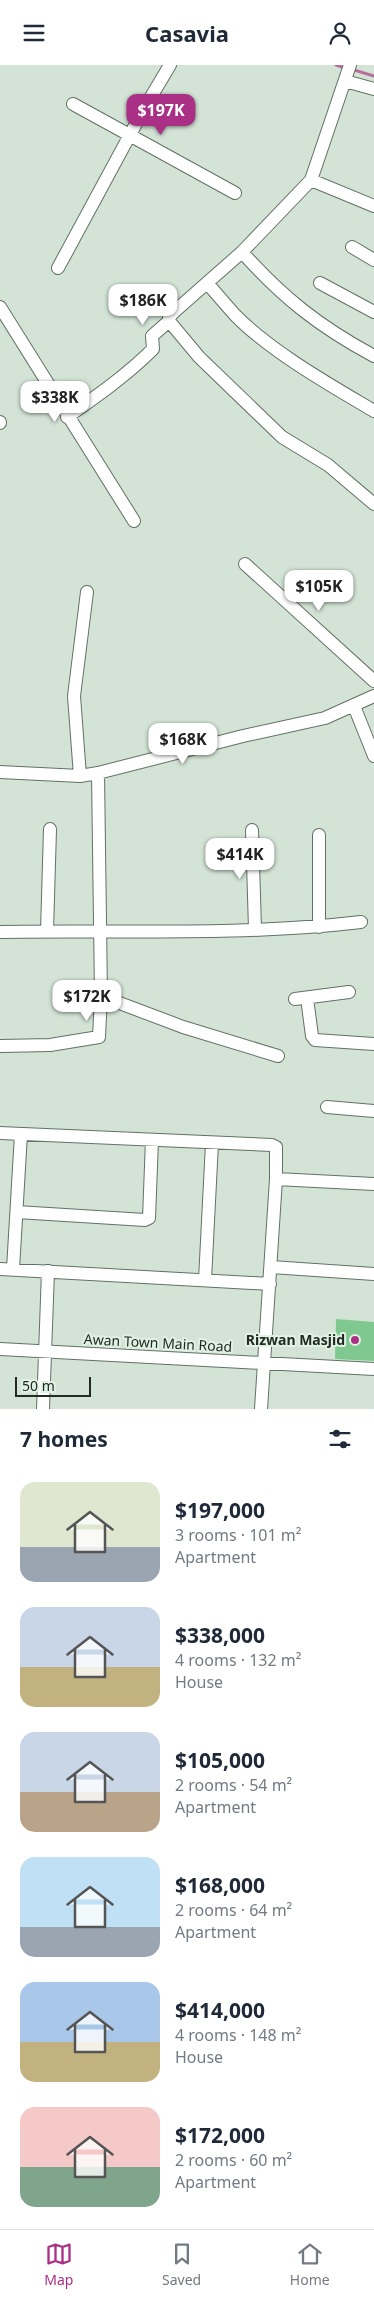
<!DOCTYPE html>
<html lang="en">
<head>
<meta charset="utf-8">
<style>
  :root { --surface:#fff; --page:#f6f6f7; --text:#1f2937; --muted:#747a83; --line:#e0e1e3; --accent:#aa3085 }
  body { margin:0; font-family:"Noto Sans",sans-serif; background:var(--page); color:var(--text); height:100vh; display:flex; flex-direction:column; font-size:19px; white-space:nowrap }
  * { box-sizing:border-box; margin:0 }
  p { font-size:16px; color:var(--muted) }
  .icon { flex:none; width:28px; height:28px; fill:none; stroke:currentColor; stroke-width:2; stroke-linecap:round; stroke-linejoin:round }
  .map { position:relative; height:1344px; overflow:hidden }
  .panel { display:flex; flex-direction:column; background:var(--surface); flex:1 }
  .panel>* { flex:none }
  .scale { position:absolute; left:15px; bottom:12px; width:76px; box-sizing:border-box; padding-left:5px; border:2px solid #232a24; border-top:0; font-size:14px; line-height:18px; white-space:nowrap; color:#232a24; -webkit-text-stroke:4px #e0f2e3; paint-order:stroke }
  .price { position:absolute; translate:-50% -42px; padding:0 11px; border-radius:10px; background:#fff; color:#222; font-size:16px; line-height:32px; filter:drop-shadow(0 1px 2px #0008) }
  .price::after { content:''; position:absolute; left:50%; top:30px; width:15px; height:11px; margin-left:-8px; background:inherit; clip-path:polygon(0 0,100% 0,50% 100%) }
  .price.current { background:var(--accent); color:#fff }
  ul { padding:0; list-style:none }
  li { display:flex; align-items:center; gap:15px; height:125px; padding:0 20px }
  li span { display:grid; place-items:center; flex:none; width:140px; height:100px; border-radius:15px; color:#555 }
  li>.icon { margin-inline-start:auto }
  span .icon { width:60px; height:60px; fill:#fffc; stroke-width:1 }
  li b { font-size:21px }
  h2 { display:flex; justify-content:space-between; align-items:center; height:60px; padding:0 20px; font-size:21px }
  header { display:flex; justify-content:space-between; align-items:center; height:65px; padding:0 20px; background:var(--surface); font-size:22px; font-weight:700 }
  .tab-bar { display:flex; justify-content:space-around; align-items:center; height:70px; border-top:1px solid var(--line); background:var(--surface); font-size:14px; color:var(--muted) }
  .tab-bar a { display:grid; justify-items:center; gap:2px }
  .tab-bar .current { color:var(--accent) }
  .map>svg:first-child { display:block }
</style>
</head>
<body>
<header><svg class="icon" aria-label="menu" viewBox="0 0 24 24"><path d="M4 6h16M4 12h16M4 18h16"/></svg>Casavia<svg class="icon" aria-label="person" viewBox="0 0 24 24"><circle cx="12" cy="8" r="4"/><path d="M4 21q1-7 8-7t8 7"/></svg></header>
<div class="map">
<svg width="374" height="1344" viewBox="0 0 374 1344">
  <rect width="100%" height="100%" fill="#d3e4d6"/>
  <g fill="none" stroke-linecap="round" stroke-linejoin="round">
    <!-- stream -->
    <path stroke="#b86e9c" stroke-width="3" d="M 336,0 L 345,3
      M 351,4 L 374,11"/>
  </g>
  <!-- building -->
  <path fill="#7fc990" d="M 336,1254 L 374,1257 L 374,1296 L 335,1294 Z"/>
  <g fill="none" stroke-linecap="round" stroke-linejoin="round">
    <defs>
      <path id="minor" d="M 350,0 L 311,115 L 242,187 L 175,246 L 169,252 L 169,256 L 199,292 L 282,372 L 328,400 L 374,439
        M 345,16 L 374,24
        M 73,39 L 235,128
        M 311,115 L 374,141
        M 352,182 L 374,195
        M 242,187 C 283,233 320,262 374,291
        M 58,203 L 145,42 L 170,0
        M 207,218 C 216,228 225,239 235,250 C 270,286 330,320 374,346
        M 320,218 L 374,247
        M 0,242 L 134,456
        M 67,352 C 97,331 127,310 153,284 L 152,271 L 169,256
        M 0,357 L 0,358
        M 245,499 L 374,616
        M 354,641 L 374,691
        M 0,707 L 80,711 L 98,708 L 243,671 L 325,653 L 374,631
        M 80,711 L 74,631 L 87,527
        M 252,765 L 255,864
        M 319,770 L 319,862
        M 47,866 L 50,764
        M 0,867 C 119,865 242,871 361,857
        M 101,931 L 183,962 L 278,991
        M 307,933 L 312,971 L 315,975 L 374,979
        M 295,934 L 349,927
        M 0,981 L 50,980 L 99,972 L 101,931 L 98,708
        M 327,1042 L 374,1046
        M 0,1068 L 272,1080 L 276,1082 L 276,1114 L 261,1344
        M 276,1114 L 374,1119
        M 17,1147 L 145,1155 L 149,1153 L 152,1075
        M 271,1202 L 374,1209
        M 0,1204 L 270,1219
        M 13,1204 L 21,1069
        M 205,1215 L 212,1078
        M 0,1284 L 374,1304
        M 43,1344 L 48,1206"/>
    </defs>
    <!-- minor casing -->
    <use href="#minor" stroke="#627165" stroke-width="14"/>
    <!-- minor -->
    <use href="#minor" stroke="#fff" stroke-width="12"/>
  </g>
  <!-- markers -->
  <circle fill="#aa3085" stroke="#e0f2e3" stroke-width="2" cx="355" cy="1275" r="5"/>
  <g text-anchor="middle" stroke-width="4" stroke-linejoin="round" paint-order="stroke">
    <!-- poi labels -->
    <g font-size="14" font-weight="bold" fill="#232a24" stroke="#e0f2e3" text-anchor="end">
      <text x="345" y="1280">Rizwan Masjid</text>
    </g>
    <!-- street labels -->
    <g font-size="14" fill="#232a24" stroke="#e0f2e3">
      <text transform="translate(158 1278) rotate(3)" y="5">Awan Town Main Road</text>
    </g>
  </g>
</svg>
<div class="scale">50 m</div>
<b class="price current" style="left:161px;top:71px">$197K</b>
<b class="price" style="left:143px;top:261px">$186K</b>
<b class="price" style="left:55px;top:358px">$338K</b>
<b class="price" style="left:319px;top:547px">$105K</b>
<b class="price" style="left:183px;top:700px">$168K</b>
<b class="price" style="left:240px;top:815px">$414K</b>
<b class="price" style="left:87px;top:957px">$172K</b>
</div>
<section class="panel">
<h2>7 homes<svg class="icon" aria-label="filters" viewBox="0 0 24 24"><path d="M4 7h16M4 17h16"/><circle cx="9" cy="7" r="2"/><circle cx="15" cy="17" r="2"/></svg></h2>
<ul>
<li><span style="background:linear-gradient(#dfe7d0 65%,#9aa5b1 0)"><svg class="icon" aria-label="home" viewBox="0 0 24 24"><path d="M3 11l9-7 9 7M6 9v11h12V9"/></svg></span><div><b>$197,000</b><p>3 rooms · 101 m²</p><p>Apartment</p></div></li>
<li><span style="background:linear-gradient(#c9d6e8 60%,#c2b280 0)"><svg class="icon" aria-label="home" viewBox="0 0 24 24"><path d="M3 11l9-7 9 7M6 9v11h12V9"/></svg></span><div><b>$338,000</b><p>4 rooms · 132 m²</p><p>House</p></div></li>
<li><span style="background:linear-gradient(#c9d6e8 60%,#b9a48a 0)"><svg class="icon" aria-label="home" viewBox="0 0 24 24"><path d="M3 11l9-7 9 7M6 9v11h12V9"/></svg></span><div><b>$105,000</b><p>2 rooms · 54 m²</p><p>Apartment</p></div></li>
<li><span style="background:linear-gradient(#bfe0f5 70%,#9aa5b1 0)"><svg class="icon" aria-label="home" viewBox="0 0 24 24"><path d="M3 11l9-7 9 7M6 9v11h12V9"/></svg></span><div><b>$168,000</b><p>2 rooms · 64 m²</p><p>Apartment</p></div></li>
<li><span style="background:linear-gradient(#a9c7e8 60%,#c2b280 0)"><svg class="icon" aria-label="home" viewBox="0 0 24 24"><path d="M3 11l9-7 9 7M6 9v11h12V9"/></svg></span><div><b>$414,000</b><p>4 rooms · 148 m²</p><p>House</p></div></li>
<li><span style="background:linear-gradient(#f6c9c9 60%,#7fa58c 0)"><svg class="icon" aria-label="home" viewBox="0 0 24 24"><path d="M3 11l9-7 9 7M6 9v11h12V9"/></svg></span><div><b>$172,000</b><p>2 rooms · 60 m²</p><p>Apartment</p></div></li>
</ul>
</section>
<nav class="tab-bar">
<a class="current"><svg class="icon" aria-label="map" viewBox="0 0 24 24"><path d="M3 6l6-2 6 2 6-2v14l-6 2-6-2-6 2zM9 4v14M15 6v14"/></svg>Map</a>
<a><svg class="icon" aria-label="saved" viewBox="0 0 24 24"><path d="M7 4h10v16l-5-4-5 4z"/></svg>Saved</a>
<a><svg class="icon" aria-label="home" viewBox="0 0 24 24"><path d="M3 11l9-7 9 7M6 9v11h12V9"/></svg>Home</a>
</nav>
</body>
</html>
